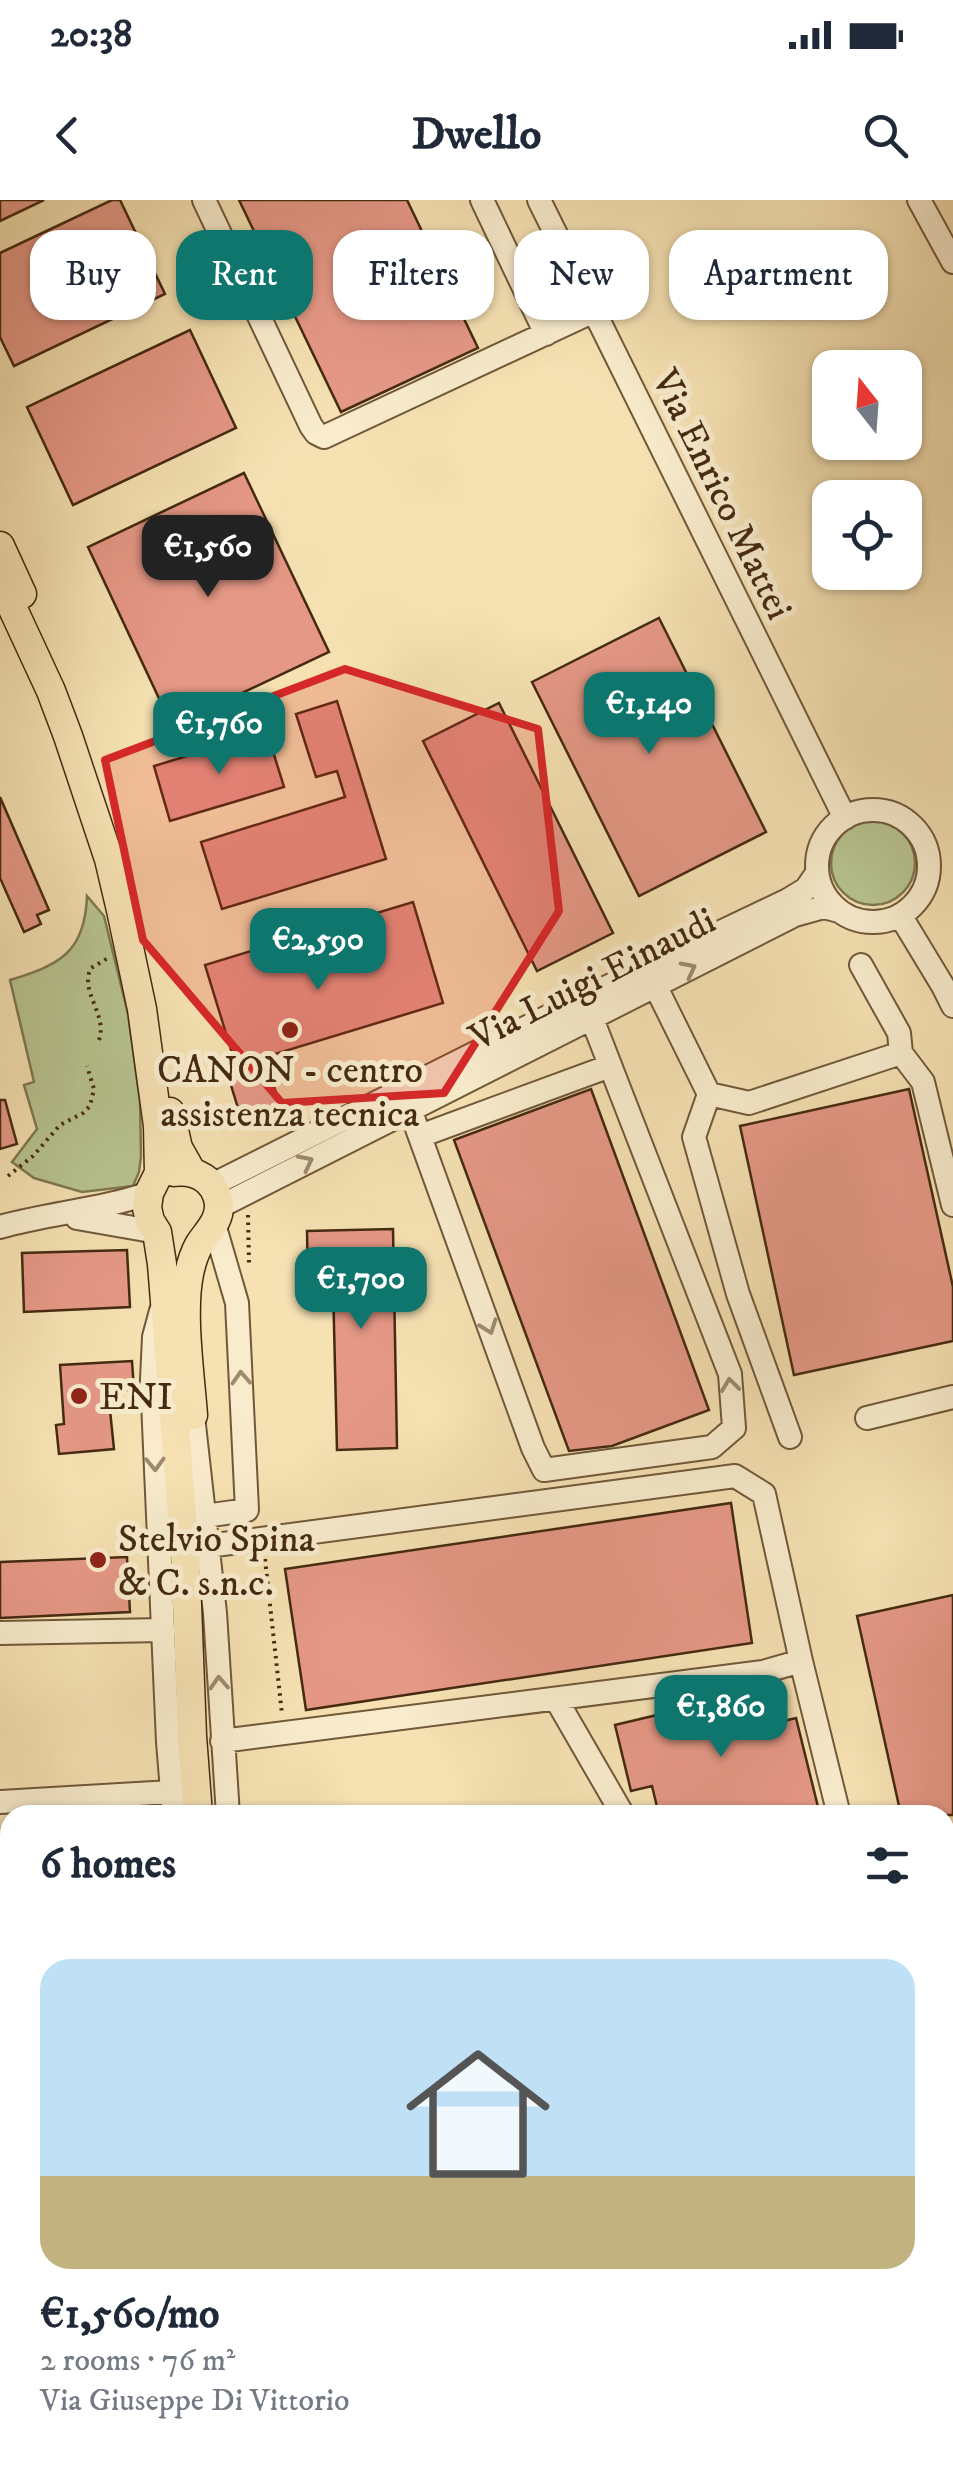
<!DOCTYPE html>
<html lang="en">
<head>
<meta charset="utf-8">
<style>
  :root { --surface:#fff; --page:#f2f2f3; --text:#1f2937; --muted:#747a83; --accent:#0f766e }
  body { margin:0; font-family:"IM FELL DW Pica",serif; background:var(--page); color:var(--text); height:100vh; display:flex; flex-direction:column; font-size:38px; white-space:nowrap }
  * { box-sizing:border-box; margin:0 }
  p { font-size:32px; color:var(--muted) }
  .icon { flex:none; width:55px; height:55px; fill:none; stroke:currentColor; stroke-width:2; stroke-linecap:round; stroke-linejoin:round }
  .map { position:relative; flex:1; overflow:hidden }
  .sheet { position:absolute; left:0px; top:1605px; width:955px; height:672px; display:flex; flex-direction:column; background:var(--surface); border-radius:30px 30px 0 0; box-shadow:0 2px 8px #0004 }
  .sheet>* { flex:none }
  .guide { position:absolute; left:30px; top:30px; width:895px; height:90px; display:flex; gap:20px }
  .needle { width:65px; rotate:343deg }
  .fabs { position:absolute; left:812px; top:150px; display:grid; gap:20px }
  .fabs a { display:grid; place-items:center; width:110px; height:110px; border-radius:20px; background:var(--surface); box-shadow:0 2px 8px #0004; font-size:50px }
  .price { position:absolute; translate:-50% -85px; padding:0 22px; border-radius:20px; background:var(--accent); color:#fff; font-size:32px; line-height:65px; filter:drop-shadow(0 2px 5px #0008) }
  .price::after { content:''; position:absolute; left:50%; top:60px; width:30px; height:22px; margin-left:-15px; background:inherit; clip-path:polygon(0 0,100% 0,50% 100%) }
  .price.current { background:#222; color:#fff }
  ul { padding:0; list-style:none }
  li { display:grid; align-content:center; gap:20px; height:530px; padding:0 40px }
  li span { display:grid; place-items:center; height:310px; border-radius:30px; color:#555 }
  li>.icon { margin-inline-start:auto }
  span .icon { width:180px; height:180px; fill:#fffc; stroke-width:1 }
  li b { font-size:42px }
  h2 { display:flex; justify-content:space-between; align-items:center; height:120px; padding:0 40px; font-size:42px }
  .chip { padding:0 35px; border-radius:30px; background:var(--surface); box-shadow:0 2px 8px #0004; font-size:35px; line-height:90px }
  .chip.current { background:var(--accent); color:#fff }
  .status { display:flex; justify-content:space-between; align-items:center; height:70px; padding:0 50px; background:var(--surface); direction:ltr }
  .status svg { height:28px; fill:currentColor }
  header { display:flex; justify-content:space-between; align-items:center; height:130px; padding:0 40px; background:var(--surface); font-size:45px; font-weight:800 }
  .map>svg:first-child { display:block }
</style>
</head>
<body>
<div class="status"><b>20:38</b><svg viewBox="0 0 49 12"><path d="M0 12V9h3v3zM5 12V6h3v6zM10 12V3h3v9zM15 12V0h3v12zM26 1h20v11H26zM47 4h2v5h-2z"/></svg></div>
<header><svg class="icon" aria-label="back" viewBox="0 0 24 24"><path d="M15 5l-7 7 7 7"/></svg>Dwello<svg class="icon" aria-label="search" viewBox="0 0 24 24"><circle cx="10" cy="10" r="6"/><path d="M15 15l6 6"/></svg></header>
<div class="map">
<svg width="953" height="2276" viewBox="0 0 953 2276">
  <rect width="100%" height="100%" fill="#f5e1b2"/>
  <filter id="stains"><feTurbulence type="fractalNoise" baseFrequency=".002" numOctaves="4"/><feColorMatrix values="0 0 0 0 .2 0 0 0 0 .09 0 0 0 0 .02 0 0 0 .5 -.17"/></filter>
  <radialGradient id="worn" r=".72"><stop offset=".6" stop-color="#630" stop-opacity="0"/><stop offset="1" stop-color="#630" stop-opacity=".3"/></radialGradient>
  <!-- green -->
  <path fill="#b7c490" stroke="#7e7750" stroke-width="2.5" d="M831 663a42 42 0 1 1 84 0a42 42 0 1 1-84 0Z
    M 87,696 L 104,716 L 128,814 L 140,902 L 141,957 L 139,972 L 133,986 L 82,992 L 34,978 L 12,962 L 37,929 L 24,885 L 34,882 L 10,780 C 59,765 85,753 87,696 Z"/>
  <!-- building -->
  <path fill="#e59886" stroke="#452a11" stroke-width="2.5" d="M 0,0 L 44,0 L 0,21 Z
    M 112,0 L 120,0 L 165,94 L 14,166 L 0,137 L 0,53 Z
    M 239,0 L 407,0 L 478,148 L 341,212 Z
    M 190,130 L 236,228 L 73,305 L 27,207 Z
    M 244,273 L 329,452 L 172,526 L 88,347 Z
    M 659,418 L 766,632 L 639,696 L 532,482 Z
    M 337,501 L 386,659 L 222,709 L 201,642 L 345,597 L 337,571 L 316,577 L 296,514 Z
    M 499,503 L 613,733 L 537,771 L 423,541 Z
    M 267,532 L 284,587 L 170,621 L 154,566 Z
    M 0,597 L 49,710 L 37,715 L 41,724 L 24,732 L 0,678 Z
    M 413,702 L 443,803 L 265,857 L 281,909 L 242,921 L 226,869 L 236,866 L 205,765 Z
    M 591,889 L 709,1210 L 612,1246 L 569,1251 L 454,940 Z
    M 909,889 L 953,1087 L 953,1141 L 794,1175 L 740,926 Z
    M 0,900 L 5,900 L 17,944 L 0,949 Z
    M 393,1029 L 397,1248 L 337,1250 L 333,1084 L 308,1085 L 307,1031 Z
    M 127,1050 L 130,1107 L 24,1112 L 22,1053 Z
    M 132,1161 L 134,1190 L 108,1191 L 114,1249 L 59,1254 L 56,1225 L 64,1224 L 60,1165 Z
    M 731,1303 L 752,1443 L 306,1510 L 285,1369 Z
    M 127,1357 L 130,1412 L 0,1418 L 0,1362 Z
    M 953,1395 L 953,1615 L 901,1615 L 857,1416 Z
    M 777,1493 L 784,1521 L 796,1518 L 820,1615 L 659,1615 L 652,1586 L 631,1591 L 615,1525 L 720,1500 L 722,1506 Z"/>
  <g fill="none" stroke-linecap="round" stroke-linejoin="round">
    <defs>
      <path id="minor" d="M 204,0 L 311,226 L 316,233 L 324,237 L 594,111
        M 482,0 L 546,134
        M 539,0 L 845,618
        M 919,0 L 953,62
        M817 666a56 56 0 1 1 112 0a56 56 0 1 1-112 0Z
        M 900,715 L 943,786 L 953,806
        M 650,775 L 709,894 L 694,937 L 738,1094 L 790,1237
        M 901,853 L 923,882 L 953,1005
        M 403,890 L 533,1248 L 544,1270 L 712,1247 L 734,1228 L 730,1174 L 584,798
        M 709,894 L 749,903 L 901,853 L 899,833 L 861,765
        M 420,936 L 610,866
        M 212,985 L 647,767 L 788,700 L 806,689 L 817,673
        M 219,1007 L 795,715 L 824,707 L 839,711
        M 77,1018 L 157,1032
        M 0,1027 C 49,1013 101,1010 149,993
        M 161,1111 L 154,1137 L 152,1179 L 168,1542 L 174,1615
        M 193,1216 L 215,1413 L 228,1615
        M 867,1218 L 953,1197
        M 205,1316 L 247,1310 L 237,1103 L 214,1024
        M 208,1346 L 735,1276 L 764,1294 L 801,1461
        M 0,1433 L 163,1430
        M 556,1499 L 623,1615
        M 222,1541 L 763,1472 L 801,1461 L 839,1615
        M 0,1602 L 171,1592
        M 0,1874 L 10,1869
        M 332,2268 L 335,2276
        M 397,2268 L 400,2276
        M 732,2268 L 735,2276"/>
      <path id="major" d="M 0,346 L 22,394
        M 0,381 L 51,491 L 68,536 L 109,659 L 121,710 L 142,809 L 158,926 L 159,973 L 149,993 L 147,1008 L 150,1021 L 157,1032 L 162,1064 L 185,1353 L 192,1536 L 198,1615
        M 170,912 L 178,948 L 191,971
        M 174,972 C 196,969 216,980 219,1004 C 220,1021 208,1031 199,1045 C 194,1054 191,1064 189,1074 C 181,1112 190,1175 193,1215
        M 363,2268 L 366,2276"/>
    </defs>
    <!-- minor casing -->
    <use href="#minor" stroke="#715839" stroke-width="26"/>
    <!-- major casing -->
    <use href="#major" stroke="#452a11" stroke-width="31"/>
    <!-- path -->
    <path stroke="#452a11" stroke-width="4" stroke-dasharray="2.5 5" stroke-linecap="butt" d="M 99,840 C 108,814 79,792 91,768 L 108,758
      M 8,976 L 33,956 L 60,925 L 83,913 L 90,906 L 94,889 L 87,866
      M 248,1015 L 249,1065
      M 265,1359 L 282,1514"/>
    <!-- minor -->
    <use href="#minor" stroke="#f8eccd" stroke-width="22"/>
    <!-- major -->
    <use href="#major" stroke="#f5e1b2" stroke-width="28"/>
  </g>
  <!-- one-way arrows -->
  <defs><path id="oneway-chevron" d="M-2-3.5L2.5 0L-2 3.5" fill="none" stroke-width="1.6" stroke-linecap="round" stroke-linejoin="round" transform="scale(2.5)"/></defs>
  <g stroke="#9e8b6f">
    <use href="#oneway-chevron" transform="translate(689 769) rotate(-27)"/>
    <use href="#oneway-chevron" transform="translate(306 962) rotate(-27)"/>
    <use href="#oneway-chevron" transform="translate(489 1127) rotate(70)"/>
    <use href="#oneway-chevron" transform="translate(241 1178) rotate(-93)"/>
    <use href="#oneway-chevron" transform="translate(730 1185) rotate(-97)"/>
    <use href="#oneway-chevron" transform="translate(155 1264) rotate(88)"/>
    <use href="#oneway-chevron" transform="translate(219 1483) rotate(-93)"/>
  </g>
  <!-- marked area -->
  <path fill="#d62828" fill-opacity="0.2" stroke="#d62828" stroke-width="8" stroke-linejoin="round" d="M 345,469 L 538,529 L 559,711 L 444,893 L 282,903 L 143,740 L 105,560 Z"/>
  <!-- markers -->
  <g fill="#8f2418" stroke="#f8eccd" stroke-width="4">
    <circle cx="290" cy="830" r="10"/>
    <circle cx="79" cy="1196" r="10"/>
    <circle cx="98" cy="1360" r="10"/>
  </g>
  <g text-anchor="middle" stroke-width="10" stroke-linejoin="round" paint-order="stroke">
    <!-- street labels -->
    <g font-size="38" fill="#452a11" stroke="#f8eccd">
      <text transform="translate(723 294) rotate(64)" y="13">Via Enrico Mattei</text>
      <text transform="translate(592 778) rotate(-27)" y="13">Via Luigi Einaudi</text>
    </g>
    <!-- poi labels -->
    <g font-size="38" fill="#452a11" stroke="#f8eccd" text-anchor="start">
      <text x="290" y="882" text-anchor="middle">CANON - centro<tspan x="290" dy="44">assistenza tecnica</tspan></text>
      <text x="99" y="1209">ENI</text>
      <text x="118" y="1351">Stelvio Spina<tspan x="118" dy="44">&amp; C. s.n.c.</tspan></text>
    </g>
  </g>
  <rect width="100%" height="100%" filter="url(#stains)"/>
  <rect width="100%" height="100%" fill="url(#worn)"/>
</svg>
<div class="fabs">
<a><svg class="needle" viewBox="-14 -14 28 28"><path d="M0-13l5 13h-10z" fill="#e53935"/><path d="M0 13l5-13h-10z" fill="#747a83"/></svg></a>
<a><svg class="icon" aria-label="locate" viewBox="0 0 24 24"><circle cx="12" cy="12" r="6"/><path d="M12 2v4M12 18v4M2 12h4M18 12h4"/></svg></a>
</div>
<b class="price current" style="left:208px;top:400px">€1,560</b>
<b class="price" style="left:649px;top:557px">€1,140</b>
<b class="price" style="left:219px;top:577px">€1,760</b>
<b class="price" style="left:318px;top:793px">€2,590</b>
<b class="price" style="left:361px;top:1132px">€1,700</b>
<b class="price" style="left:721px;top:1560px">€1,860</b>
<div class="guide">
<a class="chip">Buy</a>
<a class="chip current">Rent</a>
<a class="chip">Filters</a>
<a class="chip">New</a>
<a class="chip">Apartment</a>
</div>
<section class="sheet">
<h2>6 homes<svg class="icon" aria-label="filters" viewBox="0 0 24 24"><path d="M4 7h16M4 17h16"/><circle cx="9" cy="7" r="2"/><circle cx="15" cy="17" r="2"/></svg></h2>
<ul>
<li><span style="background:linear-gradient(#bfe0f5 70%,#c2b280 0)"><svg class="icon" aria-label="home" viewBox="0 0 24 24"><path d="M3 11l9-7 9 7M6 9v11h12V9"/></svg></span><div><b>€1,560/mo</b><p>2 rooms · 76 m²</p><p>Via Giuseppe Di Vittorio</p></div></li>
</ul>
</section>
</div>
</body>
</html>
